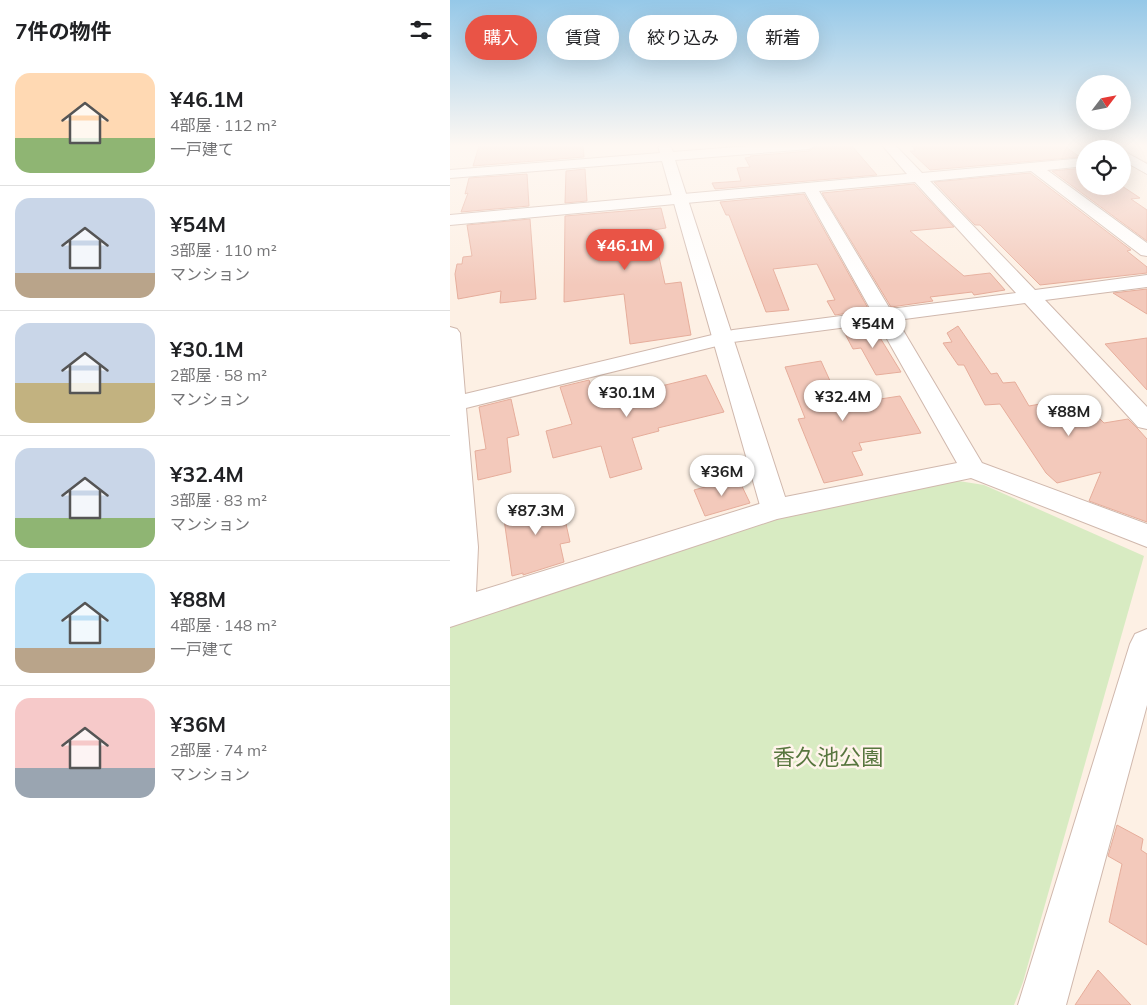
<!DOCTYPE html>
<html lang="ja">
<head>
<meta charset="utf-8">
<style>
  :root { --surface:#fff; --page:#f6f6f6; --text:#202124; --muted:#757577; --line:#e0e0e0; --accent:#e95446 }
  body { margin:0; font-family:Mulish,"Noto Sans JP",sans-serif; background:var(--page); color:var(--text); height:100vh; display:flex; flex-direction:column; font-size:19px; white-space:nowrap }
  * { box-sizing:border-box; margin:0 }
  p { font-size:16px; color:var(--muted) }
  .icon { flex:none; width:28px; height:28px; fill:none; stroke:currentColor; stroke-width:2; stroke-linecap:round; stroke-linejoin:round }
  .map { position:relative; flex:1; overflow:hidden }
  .drawer { display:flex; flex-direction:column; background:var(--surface); width:450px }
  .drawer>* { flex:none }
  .top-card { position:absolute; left:15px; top:15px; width:475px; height:45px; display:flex; gap:10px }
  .needle { width:32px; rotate:58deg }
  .controls { position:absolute; left:626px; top:75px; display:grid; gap:10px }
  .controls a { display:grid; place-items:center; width:55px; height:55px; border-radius:50%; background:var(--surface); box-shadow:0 5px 20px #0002; font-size:25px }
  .price { position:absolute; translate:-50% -42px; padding:0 11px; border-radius:18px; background:#fff; color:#222; font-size:16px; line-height:32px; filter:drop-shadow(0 1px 2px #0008) }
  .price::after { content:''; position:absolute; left:50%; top:30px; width:15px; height:11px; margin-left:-8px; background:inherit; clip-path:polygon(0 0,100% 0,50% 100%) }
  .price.on { background:var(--accent); color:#fff }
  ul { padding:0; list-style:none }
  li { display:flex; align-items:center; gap:15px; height:125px; padding:0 15px }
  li+li { border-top:1px solid var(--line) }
  li span { display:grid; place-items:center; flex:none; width:140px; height:100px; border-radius:15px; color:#555 }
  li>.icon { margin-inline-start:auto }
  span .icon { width:60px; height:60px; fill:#fffc; stroke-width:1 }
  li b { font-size:21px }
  h2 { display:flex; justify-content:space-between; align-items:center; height:60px; padding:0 15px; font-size:21px }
  .tag { padding:0 18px; border-radius:22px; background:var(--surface); box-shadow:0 5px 20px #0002; font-size:18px; line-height:45px }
  .tag.on { background:var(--accent); color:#fff }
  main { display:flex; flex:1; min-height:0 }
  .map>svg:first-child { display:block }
</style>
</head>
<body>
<main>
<section class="drawer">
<h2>7件の物件<svg class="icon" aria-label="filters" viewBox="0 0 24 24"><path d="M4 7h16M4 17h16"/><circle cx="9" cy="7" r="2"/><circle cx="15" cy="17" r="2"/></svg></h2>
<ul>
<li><span style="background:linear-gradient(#ffd9b3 65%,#8fb573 0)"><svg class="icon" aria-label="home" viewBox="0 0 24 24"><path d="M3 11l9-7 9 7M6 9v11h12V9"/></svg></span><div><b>¥46.1M</b><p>4部屋 · 112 m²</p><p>一戸建て</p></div></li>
<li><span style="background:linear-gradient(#c9d6e8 75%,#b9a48a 0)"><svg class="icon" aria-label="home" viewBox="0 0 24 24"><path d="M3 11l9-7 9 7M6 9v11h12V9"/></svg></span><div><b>¥54M</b><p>3部屋 · 110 m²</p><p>マンション</p></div></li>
<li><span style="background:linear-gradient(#c9d6e8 60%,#c2b280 0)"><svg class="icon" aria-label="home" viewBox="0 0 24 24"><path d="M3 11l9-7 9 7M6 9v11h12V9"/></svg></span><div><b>¥30.1M</b><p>2部屋 · 58 m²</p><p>マンション</p></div></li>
<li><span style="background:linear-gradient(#c9d6e8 70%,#8fb573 0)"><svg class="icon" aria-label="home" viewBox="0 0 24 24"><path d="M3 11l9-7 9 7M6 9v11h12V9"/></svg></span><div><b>¥32.4M</b><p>3部屋 · 83 m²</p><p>マンション</p></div></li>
<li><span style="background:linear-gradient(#bfe0f5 75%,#b9a48a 0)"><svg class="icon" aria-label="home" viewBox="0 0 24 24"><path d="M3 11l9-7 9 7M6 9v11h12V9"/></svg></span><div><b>¥88M</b><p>4部屋 · 148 m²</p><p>一戸建て</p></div></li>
<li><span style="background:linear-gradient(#f6c9c9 70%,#9aa5b1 0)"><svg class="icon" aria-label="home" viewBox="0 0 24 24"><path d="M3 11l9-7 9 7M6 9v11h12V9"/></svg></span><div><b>¥36M</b><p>2部屋 · 74 m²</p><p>マンション</p></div></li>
</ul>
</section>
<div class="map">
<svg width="697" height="1005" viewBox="0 0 697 1005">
  <rect width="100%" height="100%" fill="#fdf0e4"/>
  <!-- green -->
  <path fill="#d8ebc2" d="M 496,479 L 534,485 L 694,556 L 573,982 L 564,1005 L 0,1005 L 0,624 L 305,520 Z"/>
  <!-- building -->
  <path fill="#f3c9bb" stroke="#e6ad9b" d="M 50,145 L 133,145 L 134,157 L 23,166 L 29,146 Z
    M 368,145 L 379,145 L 379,147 L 401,145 L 427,175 L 265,189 L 262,183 L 291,181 L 287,168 L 300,167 L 295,158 L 301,157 L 300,156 L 359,151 Z
    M 462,145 L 576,145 L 579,147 L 613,145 L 630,157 L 480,170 L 460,151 L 465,151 Z
    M 635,168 L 635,186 L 672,186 L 690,198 L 681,199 L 697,210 L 697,241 L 602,171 Z
    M 135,169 L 137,201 L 115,203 L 116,171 Z
    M 580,173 L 681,250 L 677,251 L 697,267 L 697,273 L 590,285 L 530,225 L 525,225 L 484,182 Z
    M 77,174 L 79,206 L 11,212 L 18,193 L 15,194 L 19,178 Z
    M 464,184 L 504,227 L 460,231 L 514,276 L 540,273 L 555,290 L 524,295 L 522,292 L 480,297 L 483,301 L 441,307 L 372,193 Z
    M 354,194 L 419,310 L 385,315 L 377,301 L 385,300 L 367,264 L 323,269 L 339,310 L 316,312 L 279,215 L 276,215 L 270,202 Z
    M 211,208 L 216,228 L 203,230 L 215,284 L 231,282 L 241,335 L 180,344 L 174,294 L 114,302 L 115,216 Z
    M 80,219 L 86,299 L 50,303 L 51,291 L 8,299 L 5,274 L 7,264 L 12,264 L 13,257 L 22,256 L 17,225 Z
    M 697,289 L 697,314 L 663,293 Z
    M 427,325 L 433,335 L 429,336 L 451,372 L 426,375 L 411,348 L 403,349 L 393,330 Z
    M 508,326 L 541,374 L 547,373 L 553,383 L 565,382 L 579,406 L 628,397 L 654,423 L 678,419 L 688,429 L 697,439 L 697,522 L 639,501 L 651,472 L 607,483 L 596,473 L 550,404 L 535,405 L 514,365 L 508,365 L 493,343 L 502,342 L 497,333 Z
    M 697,338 L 697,390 L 655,344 Z
    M 371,361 L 391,405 L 450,396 L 471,433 L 409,443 L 412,450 L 402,452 L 413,475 L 374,483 L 348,419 L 355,418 L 335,367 Z
    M 256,375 L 274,412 L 208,428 L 209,431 L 182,438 L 192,469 L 160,478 L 151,446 L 103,458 L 96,431 L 122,424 L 110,387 L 139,380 L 143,391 L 186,380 L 191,391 Z
    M 61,399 L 69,435 L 57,438 L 61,472 L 28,480 L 25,451 L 36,449 L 29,407 Z
    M 288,478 L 300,503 L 255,516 L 244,490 Z
    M 110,497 L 120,542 L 110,544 L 114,562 L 73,575 L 73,573 L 62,576 L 53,512 Z
    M 667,825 L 693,839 L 691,850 L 697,854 L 697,945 L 659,922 L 672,864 L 658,856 Z
    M 648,970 L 681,1005 L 625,1005 Z"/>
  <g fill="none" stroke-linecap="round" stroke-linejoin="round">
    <defs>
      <path id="minor" d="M 432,145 L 445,145 L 472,173 L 635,158 L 635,166 L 597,170 L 697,243 L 697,256 L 691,255 L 581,171 L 480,181 L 585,290 L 697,275 L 697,287 L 595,300 L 697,407 L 697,429 L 688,427 L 575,303 L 447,320 L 532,463 L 697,524 L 697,547 L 521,478 L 327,519 L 0,627 L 0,327 L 7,329 L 10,333 L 15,394 L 283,330 L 422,312 L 355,192 L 0,225 L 0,215 L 457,174 ZM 465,182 L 566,293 L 440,309 L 369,191 ZM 428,323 L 507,463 L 325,499 L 26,592 L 28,547 L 16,408 L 283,342 Z
        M 672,150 L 697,164 L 697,174 L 672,160 Z
        M 697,629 L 697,705 L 616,1005 L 568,1005 L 680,644 L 685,634 Z"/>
      <path id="tertiary" d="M 208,145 L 220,145 L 223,152 L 313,145 L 366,145 L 359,149 L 225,160 L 339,509 L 335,516 L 325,519 L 315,516 L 311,509 L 212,161 L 0,178 L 0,170 L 210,153 Z"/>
    </defs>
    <!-- minor casing -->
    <use href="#minor" stroke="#d0b8ad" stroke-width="2"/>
    <!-- tertiary casing -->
    <use href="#tertiary" stroke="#d0b8ad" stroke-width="2"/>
    <!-- minor -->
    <use href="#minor" fill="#fff" fill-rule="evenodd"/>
    <!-- tertiary -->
    <use href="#tertiary" fill="#fff" fill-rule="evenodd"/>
  </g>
  <!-- sky -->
  <linearGradient id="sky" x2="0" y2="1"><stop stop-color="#95c8e8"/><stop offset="0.51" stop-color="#fef8f3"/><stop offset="1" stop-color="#fef8f3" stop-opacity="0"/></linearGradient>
  <rect width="697" height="285" fill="url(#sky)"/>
  <g text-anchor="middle" stroke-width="5" stroke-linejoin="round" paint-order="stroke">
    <!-- near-park labels -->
    <g font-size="22" fill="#57763e" stroke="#fff4eb">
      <text x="378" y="765">香久池公園</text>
    </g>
  </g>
</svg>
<div class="controls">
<a><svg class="needle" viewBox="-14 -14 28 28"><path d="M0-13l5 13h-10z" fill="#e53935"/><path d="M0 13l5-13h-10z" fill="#757577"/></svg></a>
<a><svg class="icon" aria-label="locate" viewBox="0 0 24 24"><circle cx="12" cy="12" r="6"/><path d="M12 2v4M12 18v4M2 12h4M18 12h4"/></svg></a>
</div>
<b class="price on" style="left:175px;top:271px">¥46.1M</b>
<b class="price" style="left:423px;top:349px">¥54M</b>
<b class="price" style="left:177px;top:418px">¥30.1M</b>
<b class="price" style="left:393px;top:422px">¥32.4M</b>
<b class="price" style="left:619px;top:437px">¥88M</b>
<b class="price" style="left:272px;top:497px">¥36M</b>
<b class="price" style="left:86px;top:536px">¥87.3M</b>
<div class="top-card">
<a class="tag on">購入</a>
<a class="tag">賃貸</a>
<a class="tag">絞り込み</a>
<a class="tag">新着</a>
</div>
</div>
</main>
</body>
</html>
